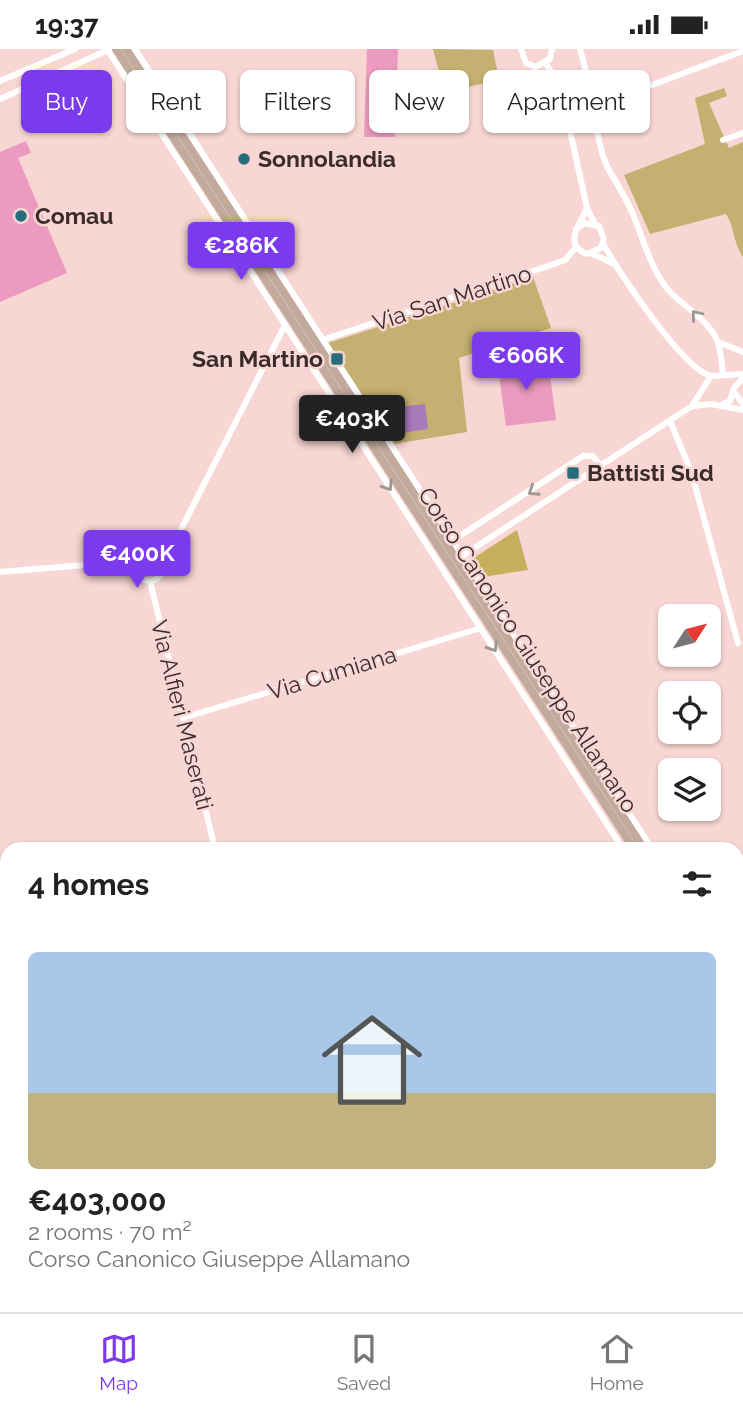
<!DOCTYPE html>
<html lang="en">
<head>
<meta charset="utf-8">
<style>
  :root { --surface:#fff; --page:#f6f6f6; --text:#222; --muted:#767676; --line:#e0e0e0; --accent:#7c3aed }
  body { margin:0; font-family:Raleway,sans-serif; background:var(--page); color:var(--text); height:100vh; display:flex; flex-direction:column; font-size:26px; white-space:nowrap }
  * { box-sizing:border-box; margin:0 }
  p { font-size:23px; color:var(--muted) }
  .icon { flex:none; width:38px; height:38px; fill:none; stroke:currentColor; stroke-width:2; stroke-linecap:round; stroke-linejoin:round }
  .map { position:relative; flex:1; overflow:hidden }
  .details { position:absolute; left:0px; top:793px; width:744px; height:471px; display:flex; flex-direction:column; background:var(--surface); border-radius:21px 21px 0 0; box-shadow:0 2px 5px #0004 }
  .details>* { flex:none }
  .top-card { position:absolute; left:21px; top:21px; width:702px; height:63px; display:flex; gap:14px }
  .needle { width:46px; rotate:54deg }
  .buttons { position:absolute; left:658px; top:555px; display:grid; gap:14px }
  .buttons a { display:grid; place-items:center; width:63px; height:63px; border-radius:10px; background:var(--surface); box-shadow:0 2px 5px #0004; font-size:35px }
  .price { position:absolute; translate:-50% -60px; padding:0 16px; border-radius:7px; background:var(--accent); color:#fff; font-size:23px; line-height:46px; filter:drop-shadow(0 2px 4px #0008) }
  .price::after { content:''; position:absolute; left:50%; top:42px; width:21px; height:16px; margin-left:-10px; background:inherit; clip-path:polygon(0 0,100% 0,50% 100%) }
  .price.current { background:#222; color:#fff }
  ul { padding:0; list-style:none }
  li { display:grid; align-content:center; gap:14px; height:371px; padding:0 28px }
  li+li { border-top:2px solid var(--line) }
  li span { display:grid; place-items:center; height:217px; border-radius:10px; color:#555 }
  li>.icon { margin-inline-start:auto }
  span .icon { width:126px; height:126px; fill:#fffc; stroke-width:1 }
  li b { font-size:30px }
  h2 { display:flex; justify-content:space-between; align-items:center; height:84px; padding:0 28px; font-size:30px }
  .chip { padding:0 24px; border-radius:10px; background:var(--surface); box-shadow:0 2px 5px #0004; font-size:24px; line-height:63px }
  .chip.current { background:var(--accent); color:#fff }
  .status { display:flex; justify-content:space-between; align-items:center; height:49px; padding:0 35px; background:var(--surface); direction:ltr }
  .status svg { height:19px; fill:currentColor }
  .menu { display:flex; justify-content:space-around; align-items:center; height:98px; border-top:2px solid var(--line); background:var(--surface); font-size:19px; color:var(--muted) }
  .menu a { display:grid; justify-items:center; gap:4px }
  .menu .current { color:var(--accent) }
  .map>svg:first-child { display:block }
</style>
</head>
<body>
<div class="status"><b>19:37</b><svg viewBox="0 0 49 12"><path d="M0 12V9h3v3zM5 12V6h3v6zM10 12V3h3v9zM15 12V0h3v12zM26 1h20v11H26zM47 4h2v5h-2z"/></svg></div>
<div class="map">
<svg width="743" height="1263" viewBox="0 0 743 1263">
  <rect width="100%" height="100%" fill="#f8d6d3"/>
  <!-- green -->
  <path fill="#c4b070" d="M 433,0 L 493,1 L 499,31 L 449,42 L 444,22 L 439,23 Z
    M 724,39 L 727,47 L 709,54 L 729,99 L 743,93 L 743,208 C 733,194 735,179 726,165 L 650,185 L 624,126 L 705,95 L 695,49 Z
    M 533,228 L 551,279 L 459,309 L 467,383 L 394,395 L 328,294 Z"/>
  <!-- forest -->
  <path fill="#c8af5e" d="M 517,481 L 528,521 L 483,528 L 472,510 Z"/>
  <!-- water -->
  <path fill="#a97ab9" d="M 425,355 L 428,380 L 394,385 L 391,359 Z"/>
  <!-- building -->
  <path fill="#eb9bbf" d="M 367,0 L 398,0 L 395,88 L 364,88 Z
    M 451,51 L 456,74 L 442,77 L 437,54 Z
    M 26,92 L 31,104 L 18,109 L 67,224 L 0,253 L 0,103 Z
    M 548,310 L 556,371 L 506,377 L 499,326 L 484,328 L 483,320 Z"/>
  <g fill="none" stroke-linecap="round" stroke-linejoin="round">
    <!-- minor -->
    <path stroke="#fff" stroke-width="6" d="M 107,0 L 623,800
      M 135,0 L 652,800
      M 521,0 L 526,14 L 535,18 L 550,10 L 552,0
      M 580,0 L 591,41 L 597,46 L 593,54 L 587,48 L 591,41
      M 546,15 L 560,36 L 587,159 L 595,175
      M 0,32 L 75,0
      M 595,42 L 625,46 L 743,2
      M 614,46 L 595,53 C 595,73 599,103 609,121 C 617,135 625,147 632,163 C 644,190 650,221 671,244 C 685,258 712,274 718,294 C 721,303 722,316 723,326
      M 0,50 L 110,0
      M 723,91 L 743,84
      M 576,180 L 585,174 L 599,177 L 604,190 L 601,199 L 587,205 C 562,195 580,176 587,159
      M 603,194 C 617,222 684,321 711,327
      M 593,205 L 614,215
      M 322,291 L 554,215 L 565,211 L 576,198
      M 718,293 L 743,303
      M 734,343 L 743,355
      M 723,355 L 730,352 L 734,339 L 743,329
      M 694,357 L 711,355 L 743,361
      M 670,372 L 691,422 L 738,594
      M 452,492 L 583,407 L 593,407 L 601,417
      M 169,504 L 285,276
      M138 520a12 12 0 1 1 24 0a12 12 0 1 1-24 0Z
      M 459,509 L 692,357 L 711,327 L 743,325
      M 0,523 L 120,513 L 139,517
      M 150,532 L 215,800
      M 183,669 L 481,579
      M 737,930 L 743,940
      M 737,977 L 743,986
      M 737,1000 L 743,999
      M 737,1011 L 743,1010
      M 0,1092 L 7,1091
      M 737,1113 L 743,1111
      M 737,1122 L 743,1120
      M 737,1217 L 743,1216
      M 285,1256 L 286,1263"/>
    <!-- major -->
    <path stroke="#c2ab9c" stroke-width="8" d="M 116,0 L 634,800
      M 126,0 L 644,800
      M 737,943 L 743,953
      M 737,960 L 743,969"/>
  </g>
  <!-- one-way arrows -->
  <defs><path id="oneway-chevron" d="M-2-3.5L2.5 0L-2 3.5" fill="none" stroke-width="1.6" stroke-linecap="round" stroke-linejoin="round" transform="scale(1.75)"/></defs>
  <g stroke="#9c9695">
    <use href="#oneway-chevron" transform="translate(696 266) rotate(-130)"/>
    <use href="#oneway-chevron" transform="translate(388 437) rotate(57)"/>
    <use href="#oneway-chevron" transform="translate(533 442) rotate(147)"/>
    <use href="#oneway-chevron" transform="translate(493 598) rotate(57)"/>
  </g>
  <!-- markers -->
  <g fill="#296d7d" stroke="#f8d6d3" stroke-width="2.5">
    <circle cx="244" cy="110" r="7"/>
    <circle cx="21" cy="167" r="7"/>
    <rect x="330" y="303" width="14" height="14" rx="3.5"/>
    <rect x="566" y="417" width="14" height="14" rx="3.5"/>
  </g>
  <g text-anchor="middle" stroke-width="5" stroke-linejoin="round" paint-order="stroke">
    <!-- poi labels -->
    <g font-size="23" font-weight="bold" fill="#392c2b" stroke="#f8d6d3" text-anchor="start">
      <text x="258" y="118">Sonnolandia</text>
      <text x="35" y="175">Comau</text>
      <text x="323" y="318" text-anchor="end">San Martino</text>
      <text x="587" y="432">Battisti Sud</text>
    </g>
    <!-- street labels -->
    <g font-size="23" fill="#392c2b" stroke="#f8d6d3">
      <text transform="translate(452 249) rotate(-18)" y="8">Via San Martino</text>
      <text transform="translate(528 601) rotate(57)" y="8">Corso Canonico Giuseppe Allamano</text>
      <text transform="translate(332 624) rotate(-17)" y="8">Via Cumiana</text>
      <text transform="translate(182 666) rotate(76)" y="8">Via Alfieri Maserati</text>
    </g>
  </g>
</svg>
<div class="buttons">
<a><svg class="needle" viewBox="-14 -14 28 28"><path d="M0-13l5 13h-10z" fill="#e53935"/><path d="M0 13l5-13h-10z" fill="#767676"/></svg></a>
<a><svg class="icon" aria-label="locate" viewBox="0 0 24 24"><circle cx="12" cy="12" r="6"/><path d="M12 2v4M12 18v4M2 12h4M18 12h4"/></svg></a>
<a><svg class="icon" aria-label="layers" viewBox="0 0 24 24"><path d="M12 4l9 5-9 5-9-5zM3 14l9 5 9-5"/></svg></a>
</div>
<b class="price" style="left:241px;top:233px">€286K</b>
<b class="price" style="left:526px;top:343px">€606K</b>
<b class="price current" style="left:352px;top:406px">€403K</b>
<b class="price" style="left:137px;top:541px">€400K</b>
<div class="top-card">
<a class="chip current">Buy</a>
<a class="chip">Rent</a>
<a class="chip">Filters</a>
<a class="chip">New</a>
<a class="chip">Apartment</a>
</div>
<section class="details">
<h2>4 homes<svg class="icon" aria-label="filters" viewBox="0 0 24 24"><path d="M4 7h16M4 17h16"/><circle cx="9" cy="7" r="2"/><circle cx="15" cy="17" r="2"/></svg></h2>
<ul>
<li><span style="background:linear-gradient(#a9c7e8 65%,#c2b280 0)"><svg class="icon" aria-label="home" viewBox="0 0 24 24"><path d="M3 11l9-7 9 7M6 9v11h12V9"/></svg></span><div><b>€403,000</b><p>2 rooms · 70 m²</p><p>Corso Canonico Giuseppe Allamano</p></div></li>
</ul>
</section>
</div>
<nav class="menu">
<a class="current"><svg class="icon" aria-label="map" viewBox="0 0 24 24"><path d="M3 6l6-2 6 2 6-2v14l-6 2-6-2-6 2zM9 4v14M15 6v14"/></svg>Map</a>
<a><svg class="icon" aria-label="saved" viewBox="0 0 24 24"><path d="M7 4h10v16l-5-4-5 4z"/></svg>Saved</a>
<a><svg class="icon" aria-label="home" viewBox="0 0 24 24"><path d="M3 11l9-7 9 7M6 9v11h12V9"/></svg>Home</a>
</nav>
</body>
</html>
